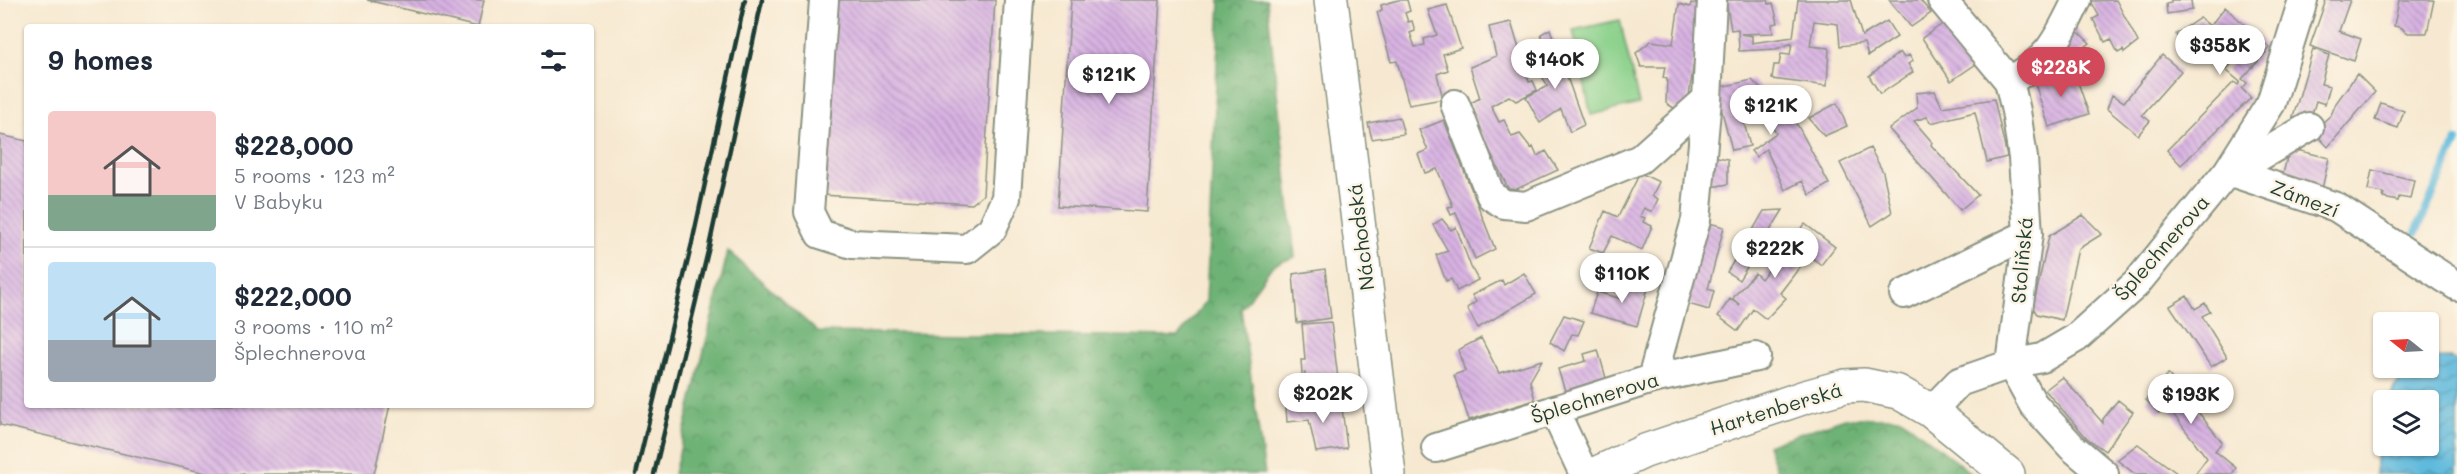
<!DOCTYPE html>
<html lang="en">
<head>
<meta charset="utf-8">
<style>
  :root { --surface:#fff; --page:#f6f6f7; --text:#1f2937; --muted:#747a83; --line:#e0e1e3; --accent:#d1495b }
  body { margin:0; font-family:Mali,sans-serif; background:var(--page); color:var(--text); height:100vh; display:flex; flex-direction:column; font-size:22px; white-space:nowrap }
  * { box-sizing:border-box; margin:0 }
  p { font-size:20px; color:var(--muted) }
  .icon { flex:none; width:33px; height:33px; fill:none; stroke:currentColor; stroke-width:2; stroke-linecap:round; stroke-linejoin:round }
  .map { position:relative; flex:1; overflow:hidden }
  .sheet { position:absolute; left:24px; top:24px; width:570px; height:384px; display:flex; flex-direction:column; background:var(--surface); border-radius:6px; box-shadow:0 2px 4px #0004 }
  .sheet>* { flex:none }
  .needle { width:39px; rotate:288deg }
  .buttons { position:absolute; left:2373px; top:312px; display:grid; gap:12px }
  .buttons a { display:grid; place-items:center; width:66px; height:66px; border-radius:6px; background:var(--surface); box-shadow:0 2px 4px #0004; font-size:30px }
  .price { position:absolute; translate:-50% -51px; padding:0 14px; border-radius:21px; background:#fff; color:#222; font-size:20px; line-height:39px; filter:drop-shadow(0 2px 3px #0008) }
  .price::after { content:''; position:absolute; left:50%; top:36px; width:18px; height:14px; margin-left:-9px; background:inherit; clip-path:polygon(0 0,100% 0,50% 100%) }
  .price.current { background:var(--accent); color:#fff }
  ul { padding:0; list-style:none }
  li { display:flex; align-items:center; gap:18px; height:150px; padding:0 24px }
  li+li { border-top:2px solid var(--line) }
  li span { display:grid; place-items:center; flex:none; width:168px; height:120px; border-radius:6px; color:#555 }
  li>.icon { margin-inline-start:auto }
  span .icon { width:72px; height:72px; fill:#fffc; stroke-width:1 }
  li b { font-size:26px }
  h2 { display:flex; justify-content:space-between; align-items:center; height:72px; padding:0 24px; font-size:26px }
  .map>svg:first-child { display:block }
</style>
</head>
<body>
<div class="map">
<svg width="2457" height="474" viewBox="0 0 2457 474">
  <defs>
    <pattern id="forest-crowns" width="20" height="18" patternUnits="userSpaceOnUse" patternTransform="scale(1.5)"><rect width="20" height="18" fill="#6eb276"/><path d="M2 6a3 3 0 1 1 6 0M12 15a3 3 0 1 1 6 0" fill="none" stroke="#5a9262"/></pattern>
    <pattern id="water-waves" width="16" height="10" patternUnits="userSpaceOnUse" patternTransform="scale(1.5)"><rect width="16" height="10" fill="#60badd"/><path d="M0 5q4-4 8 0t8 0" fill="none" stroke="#4f98b4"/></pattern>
    <pattern id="building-back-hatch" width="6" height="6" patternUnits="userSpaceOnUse" patternTransform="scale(1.5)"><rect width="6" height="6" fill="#d8b2e3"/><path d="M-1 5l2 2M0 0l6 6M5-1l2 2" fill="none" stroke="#af92b9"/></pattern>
  </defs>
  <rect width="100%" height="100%" fill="#fcf5e5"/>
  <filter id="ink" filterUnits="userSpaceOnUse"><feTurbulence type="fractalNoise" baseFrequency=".0167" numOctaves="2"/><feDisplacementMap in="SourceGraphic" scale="12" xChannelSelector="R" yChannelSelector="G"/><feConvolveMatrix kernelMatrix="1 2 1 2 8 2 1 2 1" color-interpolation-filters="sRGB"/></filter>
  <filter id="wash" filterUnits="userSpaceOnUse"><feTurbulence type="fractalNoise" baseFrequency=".008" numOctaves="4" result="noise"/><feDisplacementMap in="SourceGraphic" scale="24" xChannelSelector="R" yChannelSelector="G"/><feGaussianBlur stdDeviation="1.35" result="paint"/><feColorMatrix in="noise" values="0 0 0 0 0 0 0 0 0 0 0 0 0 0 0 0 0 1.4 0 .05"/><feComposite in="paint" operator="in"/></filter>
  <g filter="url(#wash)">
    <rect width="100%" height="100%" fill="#f7e9d1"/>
    <!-- forest -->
    <path fill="url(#forest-crowns)" stroke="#467855" stroke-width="1.5" d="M 1220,0 L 1267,0 L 1295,257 L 1273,265 L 1241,309 L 1265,474 L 674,474 L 728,251 L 818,332 L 1178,337 L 1206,301 Z
      M 1845,418 L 1901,418 L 1972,474 L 1778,474 L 1767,445 Z"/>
    <!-- pitch -->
    <path fill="#89d08a" stroke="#54865f" stroke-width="1.5" d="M 1620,20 L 1639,104 L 1591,115 L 1573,30 Z"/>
    <!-- water -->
    <path fill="url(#water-waves)" stroke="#407c88" stroke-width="1.5" d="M 2450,358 L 2457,361 L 2457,474 L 2375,474 L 2378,434 L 2383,418 L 2384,446 L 2428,446 L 2428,400 L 2390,400 L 2394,388 L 2411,368 L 2428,368 L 2429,359 Z"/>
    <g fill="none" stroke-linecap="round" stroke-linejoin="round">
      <!-- stream -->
      <path stroke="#60badd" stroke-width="8" d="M 2416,232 L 2457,141"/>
    </g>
    <g id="blocks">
      <!-- building -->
      <path fill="url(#building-back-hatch)" d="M 367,0 L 484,0 L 478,27 Z
        M 834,0 L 995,0 L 983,195 L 972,204 L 822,195 Z
        M 1071,0 L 1160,0 L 1147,212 L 1058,206 Z
        M 1398,0 L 1407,0 L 1410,11 L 1405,13 L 1408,22 L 1412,21 L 1415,31 L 1410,33 L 1415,47 L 1425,45 L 1424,39 L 1437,35 L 1428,10 L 1447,5 L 1461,48 L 1443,54 L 1448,70 L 1437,74 L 1443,99 L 1409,105 L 1397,61 L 1391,62 L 1377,12 L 1382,10 L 1381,5 Z
        M 1726,0 L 1768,0 L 1769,4 L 1773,3 L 1778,23 L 1772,24 L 1773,33 L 1741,34 L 1752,36 L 1752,43 L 1793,37 L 1798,0 L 1851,0 L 1862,36 L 1887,21 L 1897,37 L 1868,56 L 1864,43 L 1840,46 L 1838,24 L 1814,21 L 1810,46 L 1829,48 L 1827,86 L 1772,79 L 1774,65 L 1779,65 L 1781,54 L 1790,55 L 1792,43 L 1776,49 L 1739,51 L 1738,29 L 1731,30 Z
        M 1889,0 L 1920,0 L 1931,13 L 1911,27 Z
        M 2116,0 L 2138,42 L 2124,53 L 2123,50 L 2118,53 L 2111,39 L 2105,42 L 2093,19 L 2099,16 L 2091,1 Z
        M 2171,0 L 2191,0 L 2192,10 L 2167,14 L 2166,4 L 2171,3 Z
        M 2326,0 L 2350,0 L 2339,31 L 2361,39 L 2354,61 L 2310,46 Z
        M 2399,0 L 2434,0 L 2427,33 L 2406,33 L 2402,28 L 2394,26 Z
        M 1691,3 L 1697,4 L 1700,19 L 1688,103 L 1680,112 L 1666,103 L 1667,79 L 1663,78 L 1665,67 L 1641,67 L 1636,53 L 1651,41 L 1673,44 L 1679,4 L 1690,7 Z
        M 2225,7 L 2270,48 L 2242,79 L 2247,83 L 2242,89 L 2251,98 L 2181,165 L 2167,150 L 2234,82 L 2238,85 L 2240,82 L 2226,70 L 2232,63 L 2216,49 L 2209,57 L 2184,33 L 2177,37 L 2176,34 L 2200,18 L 2210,26 Z
        M 1947,21 L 1976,64 L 1951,81 L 1922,38 Z
        M 1511,22 L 1529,82 L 1533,81 L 1537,90 L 1516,101 L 1509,96 L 1491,106 L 1499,122 L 1504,120 L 1512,137 L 1520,134 L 1531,148 L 1533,147 L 1537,156 L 1546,151 L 1558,170 L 1510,192 L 1474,119 L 1471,103 L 1480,98 L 1470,67 L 1496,56 L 1489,27 Z
        M 2074,28 L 2090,43 L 2068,61 L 2060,51 Z
        M 1550,29 L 1584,125 L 1570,132 L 1561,109 L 1540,123 L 1526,97 L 1548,86 L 1541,75 L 1551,70 L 1541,34 Z
        M 2313,49 L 2329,55 L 2321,84 L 2330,86 L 2325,104 L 2316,101 L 2310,121 L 2305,124 L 2292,121 Z
        M 1900,52 L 1904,58 L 1909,55 L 1913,61 L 1908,64 L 1913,72 L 1880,94 L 1869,76 Z
        M 2162,55 L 2181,71 L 2142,115 L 2150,121 L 2138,135 L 2107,109 L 2112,95 L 2124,102 Z
        M 2073,68 L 2089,114 L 2049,127 L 2034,81 Z
        M 2357,74 L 2375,92 L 2328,147 L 2313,131 L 2331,115 L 2336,103 Z
        M 1752,80 L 1798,126 L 1829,184 L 1810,195 L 1802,181 L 1785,190 L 1766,149 L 1756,157 L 1751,151 L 1776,133 L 1763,110 L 1742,115 L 1750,146 L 1732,150 L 1716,88 Z
        M 1935,91 L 1942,107 L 1994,99 L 2007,157 L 1987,162 L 1975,112 L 1931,123 L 1927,117 L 1914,121 L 1932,142 L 1931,145 L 1978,195 L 1960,210 L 1889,129 L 1917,108 L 1916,93 Z
        M 1837,103 L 1847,126 L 1824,136 L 1809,118 Z
        M 2381,103 L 2404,111 L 2398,128 L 2375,120 Z
        M 1399,117 L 1404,134 L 1372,139 L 1368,123 Z
        M 1444,120 L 1495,249 L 1475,259 L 1456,213 L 1451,215 L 1448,207 L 1453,206 L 1437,169 L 1425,173 L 1418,154 L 1428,150 L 1419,130 Z
        M 0,135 L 27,141 L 27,405 L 390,405 L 374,474 L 210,474 L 0,425 Z
        M 1870,148 L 1883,172 L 1892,213 L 1872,226 L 1840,163 Z
        M 2289,148 L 2329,158 L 2322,189 L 2282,179 Z
        M 1713,156 L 1728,159 L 1728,184 L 1711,187 Z
        M 2372,170 L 2414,180 L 2410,199 L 2399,197 L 2398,201 L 2383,198 L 2384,193 L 2368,190 Z
        M 1640,173 L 1659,182 L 1652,196 L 1658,199 L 1652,212 L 1644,208 L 1640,216 L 1645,218 L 1643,222 L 1652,226 L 1642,250 L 1612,236 L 1603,253 L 1589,248 L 1605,211 L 1618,217 Z
        M 1783,210 L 1739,280 L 1727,272 L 1741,249 L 1746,251 L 1754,239 L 1749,237 L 1764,211 Z
        M 2083,215 L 2102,234 L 2078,249 L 2062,320 L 2037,314 L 2033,308 L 2049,236 Z
        M 1442,219 L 1451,230 L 1456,227 L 1471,267 L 1478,280 L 1457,291 L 1451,279 L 1446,281 L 1436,255 L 1448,251 L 1433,225 Z
        M 1706,222 L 1724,227 L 1708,289 L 1714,291 L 1709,310 L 1685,303 Z
        M 1805,224 L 1835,247 L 1821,265 L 1809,255 L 1780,293 L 1786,298 L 1766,319 L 1753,309 L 1738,331 L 1718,316 L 1730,299 L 1740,305 L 1733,299 L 1735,295 L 1755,273 L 1761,279 Z
        M 1325,269 L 1331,318 L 1297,323 L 1293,274 Z
        M 1524,273 L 1536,294 L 1478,328 L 1467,308 L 1476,302 L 1472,295 L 1502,280 L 1504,285 Z
        M 1628,279 L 1649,285 L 1637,326 L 1590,313 L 1597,292 L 1622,299 Z
        M 2187,296 L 2195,309 L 2205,303 L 2210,312 L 2202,316 L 2227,357 L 2211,367 L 2170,306 Z
        M 1564,315 L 1584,321 L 1578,335 L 1572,334 L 1564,351 L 1550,342 Z
        M 1331,322 L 1340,395 L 1294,402 L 1293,378 L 1305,377 L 1305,373 L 1302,374 L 1301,360 L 1305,360 L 1302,324 Z
        M 1481,338 L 1499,373 L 1542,360 L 1530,381 L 1535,400 L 1469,420 L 1454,375 L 1465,371 L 1458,350 Z
        M 1598,350 L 1606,378 L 1565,391 L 1558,369 L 1586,361 L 1584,354 Z
        M 2168,374 L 2180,389 L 2182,387 L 2189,396 L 2187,398 L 2222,442 L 2215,451 L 2236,468 L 2232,474 L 2195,474 L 2207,458 L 2167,406 L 2159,413 L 2146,400 Z
        M 2062,377 L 2103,423 L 2103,419 L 2118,400 L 2133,412 L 2105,451 L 2087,438 L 2045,390 Z
        M 1341,400 L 1347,448 L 1316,452 L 1309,420 L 1287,422 L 1286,408 Z
        M 2138,444 L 2178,474 L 2135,474 L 2117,460 Z"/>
    </g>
  </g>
  <g filter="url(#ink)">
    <use href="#blocks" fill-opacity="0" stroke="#8b9382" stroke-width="1.5"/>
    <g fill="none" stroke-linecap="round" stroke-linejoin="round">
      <defs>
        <path id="street" d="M 824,0 L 809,212 L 820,234 L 852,244 L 967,249 L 992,229 L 1006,198 L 1019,0
          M 1942,0 L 2009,81 L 2016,111 L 2023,158 L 2028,234 L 2011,364 L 2033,404 L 2072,447 L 2104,474
          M 2009,81 C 2050,59 2057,41 2077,0
          M 1455,104 L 1491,196 L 1504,204 L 1526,206 L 1640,159 L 1707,99
          M 2230,170 L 2250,162 L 2309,127
          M 2228,171 L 2336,207 L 2457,286
          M 1904,294 L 2028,234
          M 1652,379 L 1696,220 L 1707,99 L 1712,0
          M 1554,410 L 1584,474
          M 1931,411 L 1959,382 L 2011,364 L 2042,358 L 2076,338 L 2136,284 L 2228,171 L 2271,103 L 2303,0
          M 1436,448 L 1652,379 L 1756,357"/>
        <path id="secondary" d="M 1331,0 L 1389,474
          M 1595,474 L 1645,451 L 1805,397 L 1845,386 L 1864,385 L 1898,392 L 1931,411 L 2008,474"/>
      </defs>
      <!-- street casing -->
      <use href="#street" stroke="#8b9382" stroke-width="32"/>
      <!-- secondary casing -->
      <use href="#secondary" stroke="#8b9382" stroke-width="36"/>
      <!-- street -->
      <use href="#street" stroke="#fff" stroke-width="28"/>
      <!-- secondary -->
      <use href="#secondary" stroke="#fff" stroke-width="33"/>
      <!-- rail -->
      <path stroke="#1f3d34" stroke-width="4.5" d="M 636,474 L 692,243 L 745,0
        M 654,474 L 709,247 L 762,0"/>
    </g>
  </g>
  <g text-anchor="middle" stroke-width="5" stroke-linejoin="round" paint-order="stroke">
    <!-- street labels -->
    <g font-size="20" fill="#1f3d34" stroke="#fcf5e5">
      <text transform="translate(2305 199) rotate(21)" y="7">Zámezí</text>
      <text transform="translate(1361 237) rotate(-97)" y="7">Náchodská</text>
      <text transform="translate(2162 248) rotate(-49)" y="7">Šplechnerova</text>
      <text transform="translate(2022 260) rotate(-85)" y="7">Stoliňská</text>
      <text transform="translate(1595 398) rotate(-17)" y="7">Šplechnerova</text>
      <text transform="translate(1776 409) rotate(-17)" y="7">Hartenberská</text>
    </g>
  </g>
</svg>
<div class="buttons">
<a><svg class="needle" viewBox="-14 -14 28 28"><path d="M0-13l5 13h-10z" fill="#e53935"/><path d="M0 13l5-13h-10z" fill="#747a83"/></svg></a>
<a><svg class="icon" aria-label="layers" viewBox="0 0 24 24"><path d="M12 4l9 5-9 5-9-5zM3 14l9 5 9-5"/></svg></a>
</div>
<b class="price" style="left:2220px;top:76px">$358K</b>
<b class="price" style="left:1555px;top:90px">$140K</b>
<b class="price current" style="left:2061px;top:98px">$228K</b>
<b class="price" style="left:1109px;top:105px">$121K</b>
<b class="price" style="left:1771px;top:136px">$121K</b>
<b class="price" style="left:1775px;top:279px">$222K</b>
<b class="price" style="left:1622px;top:304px">$110K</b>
<b class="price" style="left:1323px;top:424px">$202K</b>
<b class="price" style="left:2191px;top:425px">$193K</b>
<section class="sheet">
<h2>9 homes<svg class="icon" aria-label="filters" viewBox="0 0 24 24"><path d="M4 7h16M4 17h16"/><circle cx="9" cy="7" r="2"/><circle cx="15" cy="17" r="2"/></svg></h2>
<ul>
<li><span style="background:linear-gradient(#f6c9c9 70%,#7fa58c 0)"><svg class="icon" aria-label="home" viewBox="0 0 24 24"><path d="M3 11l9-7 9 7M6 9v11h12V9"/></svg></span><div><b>$228,000</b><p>5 rooms · 123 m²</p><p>V Babyku</p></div></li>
<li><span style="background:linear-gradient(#bfe0f5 65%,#9aa5b1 0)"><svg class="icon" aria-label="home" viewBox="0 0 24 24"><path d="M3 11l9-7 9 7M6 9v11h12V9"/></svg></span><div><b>$222,000</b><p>3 rooms · 110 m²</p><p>Šplechnerova</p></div></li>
</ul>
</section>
</div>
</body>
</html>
